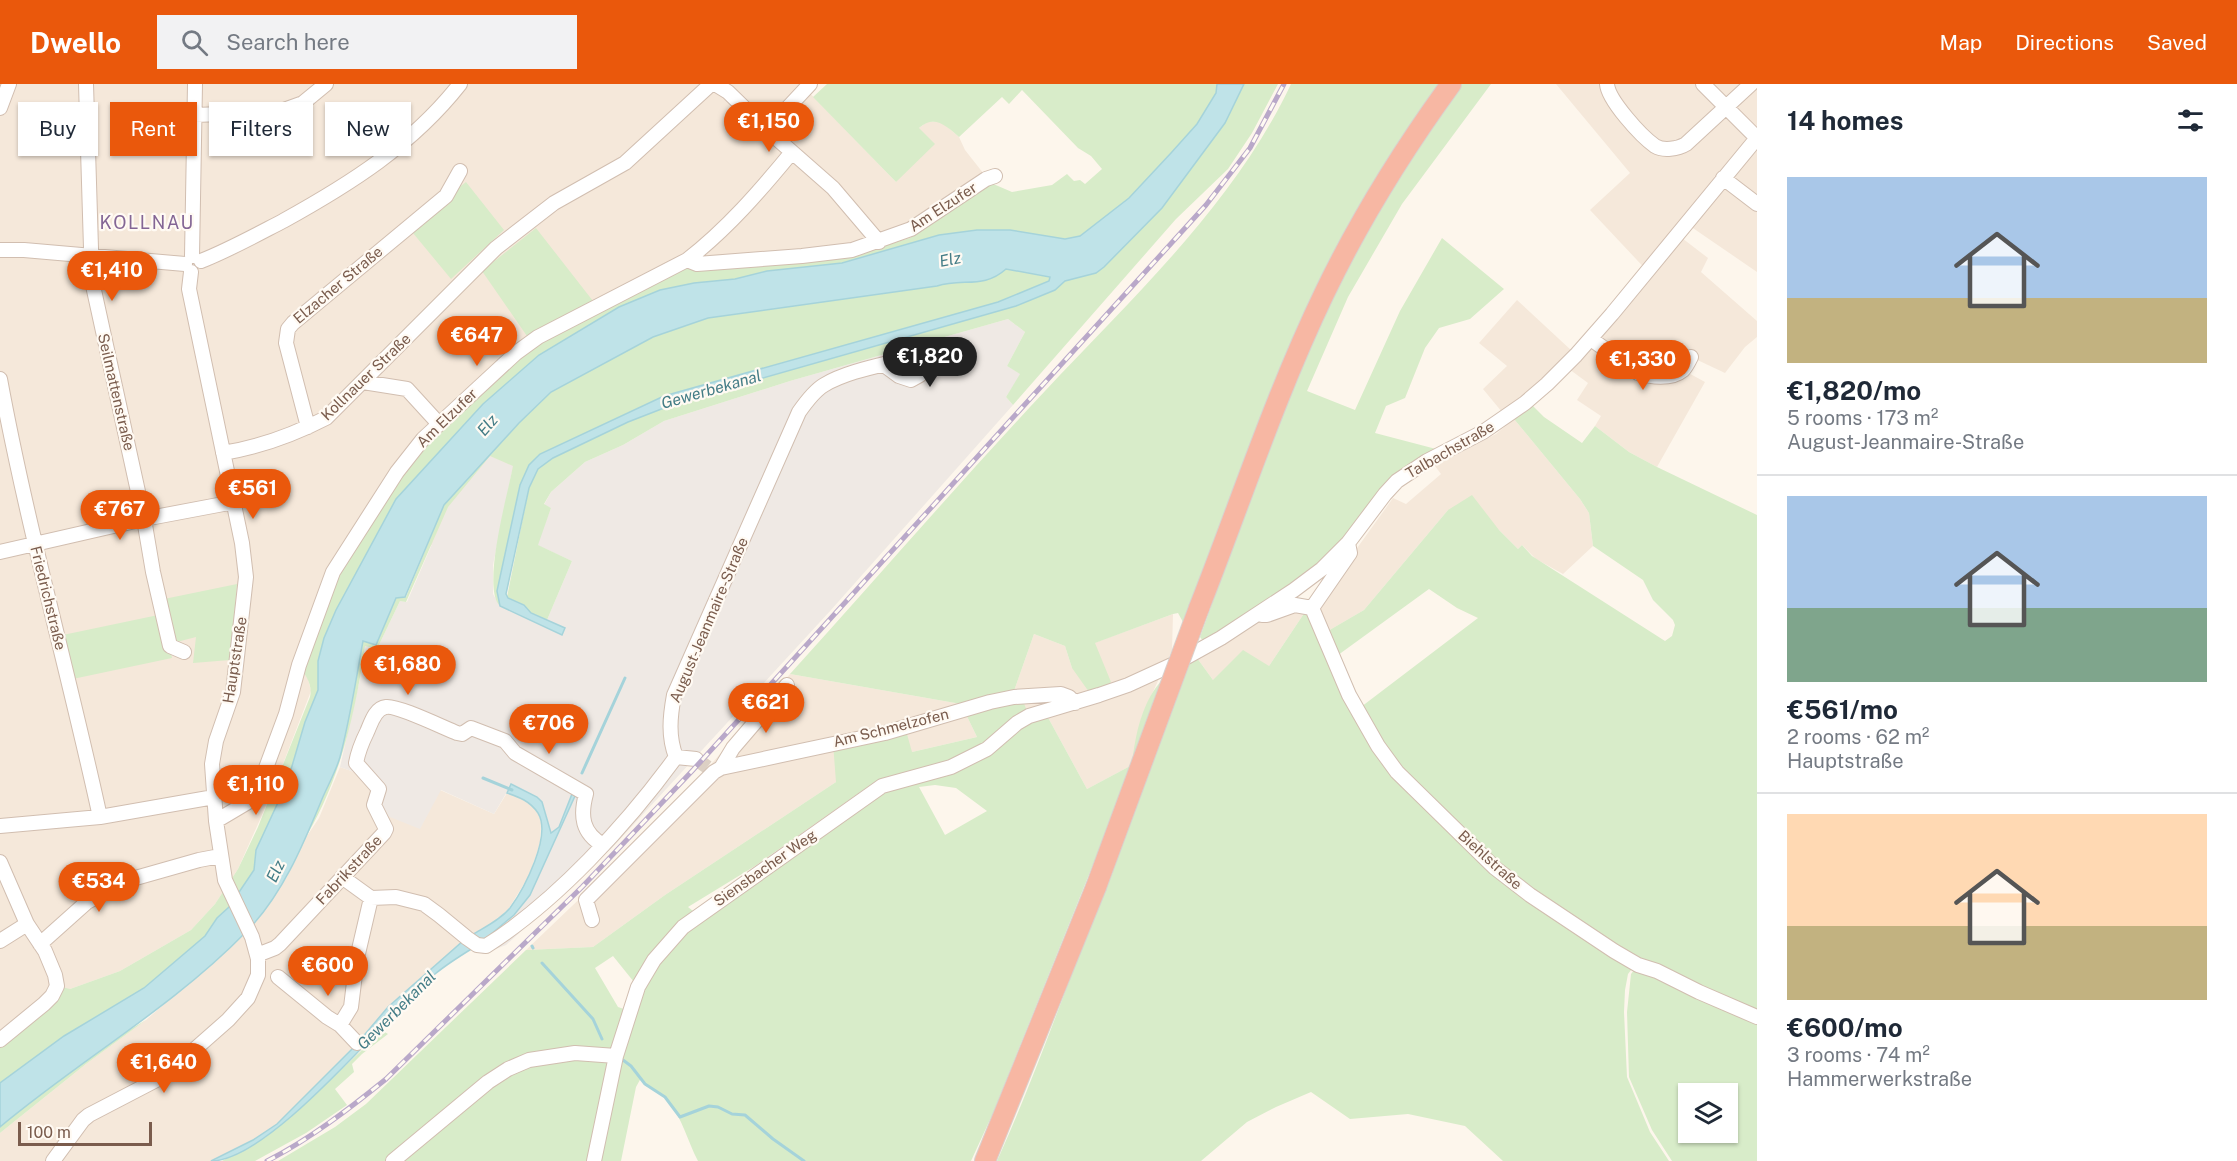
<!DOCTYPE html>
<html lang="en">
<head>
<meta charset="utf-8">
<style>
  :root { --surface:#fff; --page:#f2f2f3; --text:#1f2937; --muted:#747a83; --line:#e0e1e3; --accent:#ea580c }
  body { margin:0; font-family:"Public Sans",sans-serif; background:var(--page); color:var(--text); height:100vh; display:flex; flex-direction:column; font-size:22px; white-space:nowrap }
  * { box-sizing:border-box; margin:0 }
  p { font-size:20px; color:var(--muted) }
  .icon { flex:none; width:33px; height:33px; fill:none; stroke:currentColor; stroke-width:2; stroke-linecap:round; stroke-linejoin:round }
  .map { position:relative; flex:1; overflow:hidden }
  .drawer { display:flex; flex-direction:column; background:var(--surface); width:480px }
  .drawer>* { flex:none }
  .hud { position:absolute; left:18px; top:18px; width:570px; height:54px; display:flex; gap:12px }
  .fabs { position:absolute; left:1678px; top:999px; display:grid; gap:12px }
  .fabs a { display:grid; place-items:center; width:60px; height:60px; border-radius:0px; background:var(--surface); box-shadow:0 2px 4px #0004; font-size:30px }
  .scale { position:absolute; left:18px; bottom:15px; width:134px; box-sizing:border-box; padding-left:6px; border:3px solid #7a5c4d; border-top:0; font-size:16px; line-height:21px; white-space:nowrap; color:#7a5c4d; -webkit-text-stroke:4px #fffaf3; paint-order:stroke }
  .price { position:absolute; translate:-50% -51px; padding:0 14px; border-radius:21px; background:var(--accent); color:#fff; font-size:20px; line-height:39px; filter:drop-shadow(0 2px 3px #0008) }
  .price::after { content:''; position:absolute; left:50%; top:36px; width:18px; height:14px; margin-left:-9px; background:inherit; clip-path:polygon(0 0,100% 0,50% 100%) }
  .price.on { background:#222; color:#fff }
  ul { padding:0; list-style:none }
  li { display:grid; align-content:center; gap:12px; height:318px; padding:0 30px }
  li+li { border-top:2px solid var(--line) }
  li span { display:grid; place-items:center; height:186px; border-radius:0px; color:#555 }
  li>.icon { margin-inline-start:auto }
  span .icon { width:108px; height:108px; fill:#fffc; stroke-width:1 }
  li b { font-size:26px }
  h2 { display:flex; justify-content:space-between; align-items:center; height:72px; padding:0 30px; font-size:26px }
  .chip { padding:0 21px; border-radius:0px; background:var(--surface); box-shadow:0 2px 4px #0004; font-size:21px; line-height:54px }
  .chip.on { background:var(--accent); color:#fff }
  header { display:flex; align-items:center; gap:36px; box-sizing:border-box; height:84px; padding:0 30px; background:var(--accent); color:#fff }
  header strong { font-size:28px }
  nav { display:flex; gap:33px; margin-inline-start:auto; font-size:21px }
  .search { width:420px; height:54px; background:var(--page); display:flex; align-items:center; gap:15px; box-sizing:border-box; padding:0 21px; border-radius:0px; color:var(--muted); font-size:22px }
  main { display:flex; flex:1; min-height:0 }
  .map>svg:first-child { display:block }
</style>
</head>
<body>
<header>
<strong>Dwello</strong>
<div class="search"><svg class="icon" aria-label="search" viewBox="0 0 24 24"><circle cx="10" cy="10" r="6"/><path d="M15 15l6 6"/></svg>Search here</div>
<nav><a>Map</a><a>Directions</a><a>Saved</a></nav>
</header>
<main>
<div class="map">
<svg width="1757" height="1077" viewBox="0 0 1757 1077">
  <rect width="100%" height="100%" fill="#fdf6ec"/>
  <!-- residential -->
  <path fill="#f5e8da" d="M 0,0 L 801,0 L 896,98 L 919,44 L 927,38 L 942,38 L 959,53 L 965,66 L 991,99 L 910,154 L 877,164 L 746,177 L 299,581 L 308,595 L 311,607 L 273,706 L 238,785 L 215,820 L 191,846 L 120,887 L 70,905 L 0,956 Z
    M 1556,0 L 1757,0 L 1757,188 L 1687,140 L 1678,151 L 1708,174 L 1701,188 L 1757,237 L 1757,253 L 1745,263 L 1725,289 L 1691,273 L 1683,286 L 1705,298 L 1657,383 L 1629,368 L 1595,342 L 1601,332 L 1577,316 L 1588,299 L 1569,285 L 1606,248 L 1652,192 L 1590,126 L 1630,89 Z
    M 1517,216 L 1572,267 L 1544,294 L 1502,328 L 1483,305 L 1507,282 L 1479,259 Z
    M 1514,335 L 1580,415 L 1589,429 L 1593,462 L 1563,490 L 1536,475 L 1522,461 L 1518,465 L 1499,446 L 1448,426 L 1364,526 L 1328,547 L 1318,523 L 1327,506 L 1393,414 L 1406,420 L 1441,390 L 1435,382 L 1496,350 Z
    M 1298,527 L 1305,528 L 1269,582 L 1213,596 L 1197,574 L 1254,539 Z
    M 1173,530 L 1172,566 L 1142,632 L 1132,681 L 1087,705 L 1045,628 L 1029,632 L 1014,607 L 1034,550 L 1065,562 L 1072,584 L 1094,559 Z
    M 790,590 L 961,620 L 977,653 L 912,668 L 836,698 L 665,811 L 593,863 L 526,866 L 617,779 L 699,694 Z
    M 340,683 L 371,694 L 420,744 L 440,706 L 494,730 L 507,709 L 522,714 L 532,722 L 539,730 L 541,739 L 540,759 L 529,792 L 509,824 L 497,836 L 472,851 L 428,887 L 388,923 L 357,959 L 277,1040 L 253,1056 L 211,1077 L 0,1077 L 0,1049 L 86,980 L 146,936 L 248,847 L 287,793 L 301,761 L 319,734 Z"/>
  <!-- industrial -->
  <path fill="#efe9e4" d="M 1008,235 L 1025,248 L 1007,282 L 1021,290 L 1006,313 L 1013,321 L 831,526 L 611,765 L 506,861 L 483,870 L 473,864 L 507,838 L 530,811 L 575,712 L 572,710 L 559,743 L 551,749 L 544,723 L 511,701 L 494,730 L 441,706 L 420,745 L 380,729 L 371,694 L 340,683 L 360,595 L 365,561 L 377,565 L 400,517 L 407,518 L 448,423 L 490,372 L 513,382 L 493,481 L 493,510 L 500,522 L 563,546 L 564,544 L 547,536 L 572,477 L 537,461 L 551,424 L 544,421 L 551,408 L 585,378 L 623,361 L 664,337 L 790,297 Z"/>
  <!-- green -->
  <path fill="#d8ecc9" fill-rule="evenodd" d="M 827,0 L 1217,0 L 1216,9 L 1197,40 L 1171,69 L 1129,114 L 1080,152 L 1064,155 L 1010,146 L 939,151 L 842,179 L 767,187 L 735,195 L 694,199 L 660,206 L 483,320 L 396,415 L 336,526 L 324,554 L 318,577 L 318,606 L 305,638 L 287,699 L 256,766 L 254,786 L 229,823 L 217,834 L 205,852 L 144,904 L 64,952 L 0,999 L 0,956 L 57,902 L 70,905 L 120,887 L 191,846 L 215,820 L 238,785 L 258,743 L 310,613 C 313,600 305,591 299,581 L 321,517 L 397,388 L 516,269 L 687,176 L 877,164 L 910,154 L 991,99 L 1012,108 L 1052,101 L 1067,90 L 1074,97 L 1080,96 L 1085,100 L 1102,85 L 1091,72 L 1078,64 L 1022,6 L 1009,20 L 1002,13 L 959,53 C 947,42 934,30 919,44 L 935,60 L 896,98 L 813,13 Z
    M 1244,0 L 1278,0 L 1252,49 L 1228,85 L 1176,135 L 1013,321 L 1006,313 L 1020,290 L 1007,282 L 1025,248 L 1008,235 L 790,297 L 664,337 L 623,361 L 585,378 L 551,408 L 544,420 L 551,424 L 538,461 L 572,477 L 547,536 L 531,529 L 524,521 L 507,513 L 529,404 L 538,385 L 553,374 L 628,338 L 682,317 L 1016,222 L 1055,206 L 1065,197 L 1096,189 L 1104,183 L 1162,124 L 1225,39 Z
    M 1291,0 L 1442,0 L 1253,355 L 1183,538 L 1178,529 L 1173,530 L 1095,559 L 1111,598 L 1105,603 L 1089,608 L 1072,584 L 1065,562 L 1034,550 L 1014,607 L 1021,612 L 1029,632 L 1045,628 L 1087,705 L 1132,681 C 1135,652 1142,616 1164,594 C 1173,585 1186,580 1197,574 L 1213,596 L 1243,566 L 1269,582 L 1305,528 L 1309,527 L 1321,551 L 1364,526 L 1448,426 L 1472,411 L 1499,446 L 1518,465 L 1522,461 L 1532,472 L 1665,557 L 1672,552 L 1675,541 L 1673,536 L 1653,516 L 1643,496 L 1593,462 L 1589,429 L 1580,415 L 1514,335 L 1530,319 L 1544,333 L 1582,359 L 1595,342 L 1629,368 L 1657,383 L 1757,431 L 1757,930 L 1638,877 L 1628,890 L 1625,906 L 1624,928 L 1627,993 L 1650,1048 L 1669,1077 L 1503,1077 L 1465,1042 L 1408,1030 L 1350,1035 L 1311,1008 L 1276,1023 L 1247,1038 L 1201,1077 L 997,1077 C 1040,982 1072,883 1113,788 L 1094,778 L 993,1029 L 971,1077 L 698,1077 C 687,1056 683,1035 667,1016 C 659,1007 648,1004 641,994 L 636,1003 L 621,1077 L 278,1077 L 335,1043 L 366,1020 L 526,866 L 593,863 L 665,811 L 836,698 L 833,659 L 905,643 L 912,668 L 977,653 L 961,620 L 790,590 C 875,496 958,400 1045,307 C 1134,212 1235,119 1291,0 ZM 1429,505 L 1457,524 L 1478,534 L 1357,626 L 1334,574 ZM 876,697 L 889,699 L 698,831 L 688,823 L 755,782 ZM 935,701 L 956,704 L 987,727 L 945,751 L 919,703 ZM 613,872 L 638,903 L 630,927 L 618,923 L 595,884 Z
    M 1460,0 L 1491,0 L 1402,120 L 1348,213 L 1307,307 L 1355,326 L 1400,227 L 1442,154 L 1504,205 L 1470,235 L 1439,244 L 1425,264 L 1405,314 L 1386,322 L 1375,349 L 1436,365 L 1410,380 L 1392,394 L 1335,465 L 1312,488 L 1203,557 L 1200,553 L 1273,351 L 1304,272 L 1351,176 L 1400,89 Z
    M 466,98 L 504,146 L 451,195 L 408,143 Z
    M 536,144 L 593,217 L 529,255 L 482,187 Z
    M 1006,185 L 1051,192 L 1050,197 L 998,218 L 664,312 L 540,370 L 520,401 L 497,507 L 500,522 C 481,504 508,409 513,382 L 490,372 L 448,423 L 406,518 L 400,517 L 377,565 L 365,562 C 355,632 339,701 301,761 L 339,675 L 363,557 L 376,561 L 396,514 L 406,513 L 444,421 L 519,339 L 551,308 L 653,253 L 708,234 L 937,202 L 949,198 L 966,199 Z
    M 237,500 L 230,576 L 193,579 L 196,553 L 173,559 L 164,515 Z
    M 163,530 L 172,574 L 68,596 L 58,552 Z
    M 1638,881 L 1757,937 L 1757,1077 L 1672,1077 L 1652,1046 L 1629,993 L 1627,928 L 1631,890 ZM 1689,1010 L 1728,1010 L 1728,1048 L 1689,1048 Z
    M 146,936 L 86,980 L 0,1049 L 0,1043 C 46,1004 94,966 146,936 Z
    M 380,945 L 388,950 L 362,970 L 352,980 L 354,988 L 335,1005 L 347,1021 L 306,1049 L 255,1077 L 222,1077 L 266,1053 L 296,1028 L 361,967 Z"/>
  <!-- water -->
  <path fill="#bfe3e8" stroke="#a5d3da" stroke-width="1.5" d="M 1217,0 L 1244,0 L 1225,39 L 1162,124 L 1104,183 L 1096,189 L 1065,197 L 1055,206 L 1016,222 L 682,317 L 628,338 L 553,374 L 538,385 L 529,404 L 506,510 L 508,514 L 524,521 L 531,529 L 565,544 L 562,551 L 500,522 L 497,507 L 520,401 L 529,381 L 540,370 L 664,312 L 998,218 L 1049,197 L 1050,193 L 1006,185 C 984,205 963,194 937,202 L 708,234 L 653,253 L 551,308 L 519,339 L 444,421 L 405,513 L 396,514 L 376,561 L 363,557 C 356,595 350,635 340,673 C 336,687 328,701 322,715 C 303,761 282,812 246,848 C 173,923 80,976 0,1043 L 0,999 L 64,952 L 144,904 L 205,852 L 217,834 L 229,823 L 254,786 L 256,766 L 287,699 L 305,638 L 318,606 L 318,577 L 324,554 L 336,526 L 396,415 L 483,320 L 539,271 L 619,223 L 660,206 L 694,199 L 735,195 L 767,187 L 842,179 L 939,151 L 977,146 L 1010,146 L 1065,155 L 1080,152 L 1129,114 L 1171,69 L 1197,40 L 1216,9 Z
    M 511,700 L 537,713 L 542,718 L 551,749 L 559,743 L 572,710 L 575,712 L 530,811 L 514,831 L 484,856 L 472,851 C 485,843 500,836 510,824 C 524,805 552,752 538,729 C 530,717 519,713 507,709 Z
    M 463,857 L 473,864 C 460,872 447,880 435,890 C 387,931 271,1077 211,1077 L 253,1056 L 277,1040 L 355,962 L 388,923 Z"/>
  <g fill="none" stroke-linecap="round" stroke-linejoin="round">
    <!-- stream -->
    <path stroke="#a5d3da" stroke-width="3" d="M 582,689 L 625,594
      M 483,694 L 512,706
      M 532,862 L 533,864
      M 542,879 L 593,935 L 602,955
      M 623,976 L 631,982 L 645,1000 L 665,1013 L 680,1033 L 709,1022 L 718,1023 L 732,1030 L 745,1031 L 773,1055 L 804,1077"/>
    <!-- minor-tunnel -->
    <path stroke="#dcd0c4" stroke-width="14" stroke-dasharray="14 7" stroke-linecap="butt" d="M 696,675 L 714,688"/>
    <defs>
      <path id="minor" d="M 86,0 L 92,197 L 144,435 L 153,488 L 170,562 L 184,568
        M 715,0 L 728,8 L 767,46 L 833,104 L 879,158
        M 1607,0 C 1608,16 1641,52 1655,62 C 1663,67 1678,65 1686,60 L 1751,0
        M 1703,0 L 1757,54
        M 0,24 L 9,0
        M 195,31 L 278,28 L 303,19 L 326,0
        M 767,46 L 810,0
        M 1723,94 L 1757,120
        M 0,166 L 24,166 L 185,180
        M 192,172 L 195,0
        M 687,176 L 697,180 L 802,172 L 852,166 L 911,145 L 986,95 L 995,92
        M 201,177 C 229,166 256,151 283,137 C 350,100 412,61 460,0
        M 1591,255 L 1638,289 C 1650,293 1671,296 1683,286 C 1686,283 1689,277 1691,273
        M 0,295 C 27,442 68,586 100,733
        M 363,298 L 407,305 L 439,340
        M 308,343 L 286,259 L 288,245 L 293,239 L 446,112 L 460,87
        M 223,369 C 260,363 293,351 326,334 L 496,164 L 554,119 L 625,79 L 711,0
        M 0,468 L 144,435 L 234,418
        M 1312,524 L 1349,611 L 1378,662 L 1397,688 L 1495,784 L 1530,811 L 1614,867 L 1638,881 L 1657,887 L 1699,908 L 1757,933
        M 1262,531 L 1267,531 L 1295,521 L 1312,524 L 1350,469 L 1348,459
        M 676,673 C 668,652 670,633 674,611 L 799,328 C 806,318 814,307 824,301 C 847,287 883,281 909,274 C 920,276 923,281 920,291 L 911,296 L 899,292 L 884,281
        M 676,673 L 696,675
        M 721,684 L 733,664 L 787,601
        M 216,737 L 248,718 L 263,692 L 286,630 L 299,581 L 333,488 L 397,388 L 423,355 L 516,269 L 538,253 L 687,176 C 727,145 760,107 792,68
        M 0,742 L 100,733 L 214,713
        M 0,778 L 27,840 L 45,867 L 55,891 L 57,902 L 52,912 L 44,920 L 0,956
        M 342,793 L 371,814 L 396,813 L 424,820 L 439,831 L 467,854 L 477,861 L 486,862 C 557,817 627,740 676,673
        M 592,836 L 586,816 L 714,688 L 721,684 L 885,649 L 990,618 L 1014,613 L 1061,610 L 1069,613 L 1075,619
        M 0,857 L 27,840
        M 40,860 L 87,818 L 125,797 L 199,776 L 220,772
        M 257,871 L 275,864 L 280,860 L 384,749 L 386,745 L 374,721 L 379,705 L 356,679 C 358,668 362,658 367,648 C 371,639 375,624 386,623 C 397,621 444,644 457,649 L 462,650 L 471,644 L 505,657 L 515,669 L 586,710 C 580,732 582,749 603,761
        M 278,893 L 327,933 L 340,941 L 357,959
        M 340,941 L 351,923 L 357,874 L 371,814
        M 53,1077 L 83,1036 L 89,1031 L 162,993 L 186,973 L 228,936 L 248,914 L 258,891 L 258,875 L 252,853 L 225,796 L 216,737 L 212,680 L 216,657 L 233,608 L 246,493 L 242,459 L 189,205 L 191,188
        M 393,1077 L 488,998 L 508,985 L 529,976 L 575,969 L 616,972
        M 594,1077 L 616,972 L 638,903 L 654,876 L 683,843 L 882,702 L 951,683 L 987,665 L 1017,639 L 1029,632 L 1099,611 L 1128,601 L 1176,579 L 1221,554 L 1294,506 L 1322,485 L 1348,459 L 1385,410 L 1397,397 L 1427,377 L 1483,348 L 1525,319 L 1547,300 L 1576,271 L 1612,230 L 1757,54"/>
      <path id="highway" d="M 1199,524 C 1240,420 1275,312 1324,210 C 1359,137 1403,66 1451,0
        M 985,1077 L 1096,803"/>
    </defs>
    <!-- minor casing -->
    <use href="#minor" stroke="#d1beb0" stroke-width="16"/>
    <!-- highway casing -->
    <use href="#highway" stroke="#dad1cd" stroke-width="22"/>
    <!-- minor -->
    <use href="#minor" stroke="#fff" stroke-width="14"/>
    <!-- highway -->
    <use href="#highway" stroke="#f7b7a3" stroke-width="20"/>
    <defs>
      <path id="rail" d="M 267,1077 C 310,1055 349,1025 386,995 L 582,803 L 693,686 L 1206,121 L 1250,64 L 1284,0"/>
    </defs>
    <!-- rail casing -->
    <use href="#rail" stroke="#b9a8c9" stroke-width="5"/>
    <!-- rail -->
    <use href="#rail" stroke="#fffaf3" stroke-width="3" stroke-dasharray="9" stroke-linecap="butt"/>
    <defs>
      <path id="highway-bridge" d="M 1096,803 L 1199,524"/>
    </defs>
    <!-- highway-bridge casing -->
    <use href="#highway-bridge" stroke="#dad1cd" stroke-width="22" stroke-linecap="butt"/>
    <!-- highway-bridge -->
    <use href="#highway-bridge" stroke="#f7b7a3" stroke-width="20"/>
  </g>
  <g text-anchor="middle" stroke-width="4.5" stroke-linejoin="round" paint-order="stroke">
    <!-- street labels -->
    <g font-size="15" fill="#7a5c4d" stroke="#fffaf3">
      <text transform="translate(943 123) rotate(-33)" y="5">Am Elzufer</text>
      <text transform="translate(338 201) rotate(-40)" y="5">Elzacher Straße</text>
      <text transform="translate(366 293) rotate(-44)" y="5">Kollnauer Straße</text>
      <text transform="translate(116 308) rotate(77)" y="5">Seilmattenstraße</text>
      <text transform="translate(447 334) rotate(-44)" y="5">Am Elzufer</text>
      <text transform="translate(1450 366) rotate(-30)" y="5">Talbachstraße</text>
      <text transform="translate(48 514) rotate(76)" y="5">Friedrichstraße</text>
      <text transform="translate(709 536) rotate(-67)" y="5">August-Jeanmaire-Straße</text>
      <text transform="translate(235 576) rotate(-81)" y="5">Hauptstraße</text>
      <text transform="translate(891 644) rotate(-14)" y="5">Am Schmelzofen</text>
      <text transform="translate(1490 776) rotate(42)" y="5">Biehlstraße</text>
      <text transform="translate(765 784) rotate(-35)" y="5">Siensbacher Weg</text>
      <text transform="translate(349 786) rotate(-47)" y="5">Fabrikstraße</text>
    </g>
    <!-- water labels -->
    <g font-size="16" font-style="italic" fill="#437c86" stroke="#fffaf3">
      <text transform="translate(950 175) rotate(-11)" y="6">Elz</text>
      <text transform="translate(711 305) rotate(-16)" y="6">Gewerbekanal</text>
      <text transform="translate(487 341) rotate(-49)" y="6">Elz</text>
      <text transform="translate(275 787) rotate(-64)" y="6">Elz</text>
      <text transform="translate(396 926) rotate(-45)" y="6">Gewerbekanal</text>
    </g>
    <!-- quarter labels -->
    <g font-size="18" letter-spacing="1.5" fill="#846695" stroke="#fffaf3">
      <text x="147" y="145">KOLLNAU</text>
    </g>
  </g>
</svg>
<div class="fabs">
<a><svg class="icon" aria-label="layers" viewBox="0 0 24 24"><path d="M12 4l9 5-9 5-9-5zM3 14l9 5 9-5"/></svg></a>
</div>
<div class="scale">100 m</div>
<b class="price" style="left:769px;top:69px">€1,150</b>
<b class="price" style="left:112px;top:218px">€1,410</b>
<b class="price" style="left:477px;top:283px">€647</b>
<b class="price on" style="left:930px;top:304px">€1,820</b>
<b class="price" style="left:1643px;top:307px">€1,330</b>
<b class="price" style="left:253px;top:436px">€561</b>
<b class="price" style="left:120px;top:457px">€767</b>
<b class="price" style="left:408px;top:612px">€1,680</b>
<b class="price" style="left:766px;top:650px">€621</b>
<b class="price" style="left:549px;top:671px">€706</b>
<b class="price" style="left:256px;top:732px">€1,110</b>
<b class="price" style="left:99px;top:829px">€534</b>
<b class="price" style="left:328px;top:913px">€600</b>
<b class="price" style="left:164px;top:1010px">€1,640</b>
<div class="hud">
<a class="chip">Buy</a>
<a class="chip on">Rent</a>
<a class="chip">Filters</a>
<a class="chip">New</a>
</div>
</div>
<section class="drawer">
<h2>14 homes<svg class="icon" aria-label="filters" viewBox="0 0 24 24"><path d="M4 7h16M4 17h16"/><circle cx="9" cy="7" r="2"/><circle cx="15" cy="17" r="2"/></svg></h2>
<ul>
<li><span style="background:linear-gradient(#a9c7e8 65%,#c2b280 0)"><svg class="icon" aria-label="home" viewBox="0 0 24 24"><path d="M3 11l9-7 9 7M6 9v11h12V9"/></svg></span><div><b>€1,820/mo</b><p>5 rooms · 173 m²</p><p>August-Jeanmaire-Straße</p></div></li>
<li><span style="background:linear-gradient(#a9c7e8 60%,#7fa58c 0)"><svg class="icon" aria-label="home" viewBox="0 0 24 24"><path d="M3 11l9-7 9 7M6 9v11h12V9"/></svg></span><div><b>€561/mo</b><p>2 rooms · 62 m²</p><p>Hauptstraße</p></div></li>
<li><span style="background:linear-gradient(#ffd9b3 60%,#c2b280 0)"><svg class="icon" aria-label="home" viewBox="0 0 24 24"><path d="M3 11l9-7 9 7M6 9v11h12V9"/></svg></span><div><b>€600/mo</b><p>3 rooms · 74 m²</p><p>Hammerwerkstraße</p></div></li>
</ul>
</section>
</main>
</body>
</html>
